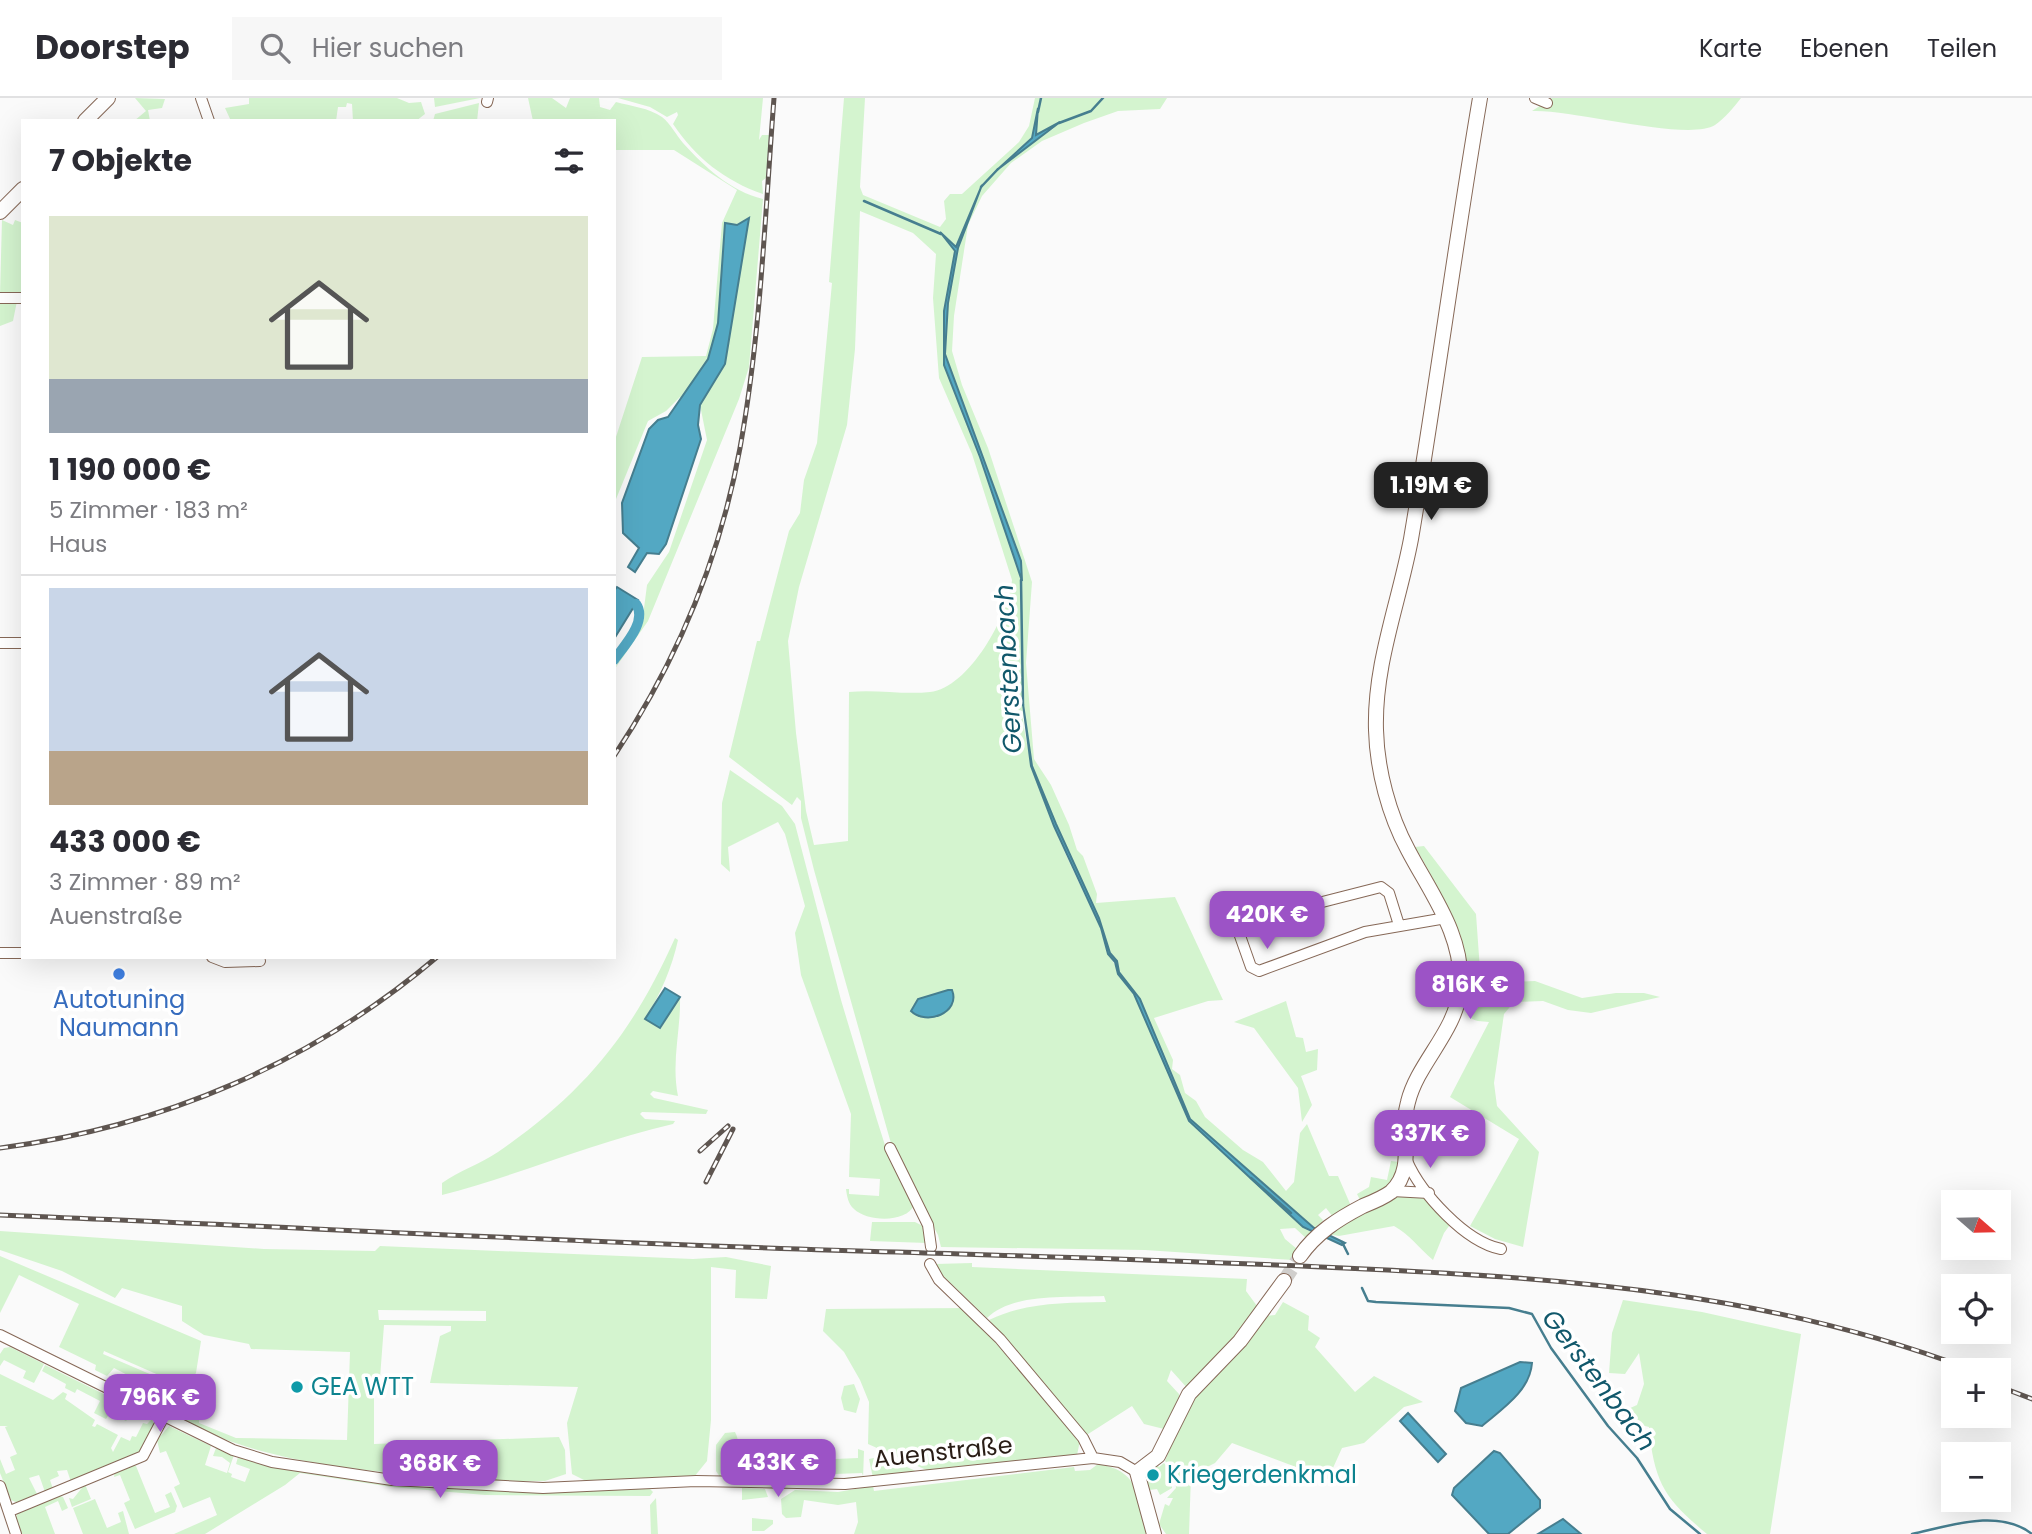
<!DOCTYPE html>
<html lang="de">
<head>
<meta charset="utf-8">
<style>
  :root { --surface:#fff; --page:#f7f7f7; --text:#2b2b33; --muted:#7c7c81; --line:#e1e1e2; --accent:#9c53c6 }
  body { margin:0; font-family:Poppins,sans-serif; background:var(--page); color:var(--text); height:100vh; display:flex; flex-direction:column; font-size:26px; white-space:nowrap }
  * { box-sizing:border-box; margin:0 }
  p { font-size:23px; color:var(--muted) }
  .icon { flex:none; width:38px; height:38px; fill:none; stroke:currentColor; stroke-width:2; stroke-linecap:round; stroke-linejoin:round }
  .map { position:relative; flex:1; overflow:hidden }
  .sheet { position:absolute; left:21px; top:21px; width:595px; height:840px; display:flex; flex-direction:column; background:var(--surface); border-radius:0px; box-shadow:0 7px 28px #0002 }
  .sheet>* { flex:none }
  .needle { width:46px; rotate:110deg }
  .buttons { position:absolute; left:1941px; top:1092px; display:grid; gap:14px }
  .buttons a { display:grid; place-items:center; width:70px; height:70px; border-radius:0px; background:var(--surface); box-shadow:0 7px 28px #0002; font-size:35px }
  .price { position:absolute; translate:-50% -60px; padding:0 16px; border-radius:14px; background:var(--accent); color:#fff; font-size:23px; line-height:46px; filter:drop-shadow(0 2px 4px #0008) }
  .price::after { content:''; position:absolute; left:50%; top:42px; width:21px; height:16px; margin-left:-10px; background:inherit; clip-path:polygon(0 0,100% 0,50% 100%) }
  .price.on { background:#222; color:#fff }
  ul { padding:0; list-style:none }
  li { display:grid; align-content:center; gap:14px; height:371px; padding:0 28px }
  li+li { border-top:2px solid var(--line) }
  li span { display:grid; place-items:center; height:217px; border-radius:0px; color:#555 }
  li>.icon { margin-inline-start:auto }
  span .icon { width:126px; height:126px; fill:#fffc; stroke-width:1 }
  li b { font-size:30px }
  h2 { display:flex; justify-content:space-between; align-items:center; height:84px; padding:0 28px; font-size:30px }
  header { display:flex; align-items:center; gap:42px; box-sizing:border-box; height:98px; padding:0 35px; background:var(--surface); border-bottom:2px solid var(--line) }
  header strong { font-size:33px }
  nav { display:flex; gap:38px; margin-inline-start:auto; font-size:24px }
  .search { width:490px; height:63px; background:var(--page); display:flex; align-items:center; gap:18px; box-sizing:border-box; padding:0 24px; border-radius:0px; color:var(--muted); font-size:26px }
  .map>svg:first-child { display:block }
</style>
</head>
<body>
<header>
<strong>Doorstep</strong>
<div class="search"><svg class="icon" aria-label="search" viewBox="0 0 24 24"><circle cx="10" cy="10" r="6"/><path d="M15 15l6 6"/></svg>Hier suchen</div>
<nav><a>Karte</a><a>Ebenen</a><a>Teilen</a></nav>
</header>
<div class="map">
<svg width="2032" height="1436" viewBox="0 0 2032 1436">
  <rect width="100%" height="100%" fill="#fafafa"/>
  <!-- green -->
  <path fill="#d4f4cf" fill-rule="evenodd" d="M 135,0 L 165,1 L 162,10 L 148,12 L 150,23 L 134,23 L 146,13 Z
    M 249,0 L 397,0 L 409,5 L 421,4 L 425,16 L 416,23 L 353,23 L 352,6 L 347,5 L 346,9 L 338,9 L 336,23 L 231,23 L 225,10 L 249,6 Z
    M 434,0 L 480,0 L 435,9 Z
    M 528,0 L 552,0 L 566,10 L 570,0 L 599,0 L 600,9 L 610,12 L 616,4 C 631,8 649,10 662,19 C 671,26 676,37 683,45 C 705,69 730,93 763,101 L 749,269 L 739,301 L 648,523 L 614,572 L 643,518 L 647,487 L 669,454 L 707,342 L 700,307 L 680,299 L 666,313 L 648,323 L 614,406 L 614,345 L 642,259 L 706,258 L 713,231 L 722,125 L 737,92 L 674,52 L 614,52 L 614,23 L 533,23 Z
    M 618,0 L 763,0 L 759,42 L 762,37 L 769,37 L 766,80 L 762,83 L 763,96 C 725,83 696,60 673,26 L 678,17 L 677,14 L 667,19 L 650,9 Z
    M 844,0 L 865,0 L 860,89 L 863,97 L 940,129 L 946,121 L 944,103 L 950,96 L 962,96 L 1019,44 L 1029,28 L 1035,0 L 1167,0 L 1160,11 L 1118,13 L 1084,25 L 1042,43 L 1011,65 L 982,98 L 968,127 L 954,218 L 952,253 L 962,287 L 988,350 L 1032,484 L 1026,565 L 1034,661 L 1051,687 L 1069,727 L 1077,752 L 1083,758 L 1097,796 L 1096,805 L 1175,799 L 1223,902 L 1208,903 L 1154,920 L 1173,962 L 1172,971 L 1180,977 L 1185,995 L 1196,1003 L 1205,1019 L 1243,1052 L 1263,1064 L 1286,1093 L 1294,1084 L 1300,1035 L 1307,1026 L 1329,1078 L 1338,1078 L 1351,1108 L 1333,1119 L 1326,1110 L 1318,1117 L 1323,1122 L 1316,1132 L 1190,1021 L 1140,901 L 1119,874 L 1117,863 L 1110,855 L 1099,820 L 1056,726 L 1032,668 L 1022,609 C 1026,681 1070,766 1101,830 L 1108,856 L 1134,896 L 1189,1023 L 1303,1129 L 1313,1135 L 1307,1141 L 1295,1130 L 1280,1131 L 1285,1141 L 1297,1151 L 1293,1162 L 1145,1152 L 941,1149 L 938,1137 L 892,1049 L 814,772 L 801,720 L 801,703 L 797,699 L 792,707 L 729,659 L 757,543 L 760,543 L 789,433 L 800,415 L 804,382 L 817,345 L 832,185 L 829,184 ZM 1038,14 L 1036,37 L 1055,30 L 1036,40 L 998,71 L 1032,40 ZM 981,91 L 958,150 L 948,204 L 945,256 L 996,393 L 1022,480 L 980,359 L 944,267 L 944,213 L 955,153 L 942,137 L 956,149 ZM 860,113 L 913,135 L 936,156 L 933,200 L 939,280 L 972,356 L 1012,482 C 1009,517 969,590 930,594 C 903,597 876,591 849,594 L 848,743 L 814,747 L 806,713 L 796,635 L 788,543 L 799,489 L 847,327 L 855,251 Z
    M 1552,0 L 1741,0 C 1734,9 1724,21 1715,27 C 1688,44 1573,11 1532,13 Z
    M 479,5 L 477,23 L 433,23 L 435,16 Z
    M 2,122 L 13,127 L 15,122 L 23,125 L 23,196 L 0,196 Z
    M 0,202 L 17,203 L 13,223 L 0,228 Z
    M 730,672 L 782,708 L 795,726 L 841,902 L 877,1022 L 890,1063 L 914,1107 C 907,1125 867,1124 854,1111 C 848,1106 847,1098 846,1091 L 849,1091 L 849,1096 L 879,1098 L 880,1081 L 849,1079 L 851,1016 L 801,877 L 795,835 L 805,808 L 785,736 L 778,724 L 728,749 L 730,774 L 721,766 L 722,705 Z
    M 1424,748 L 1476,816 L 1480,872 L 1488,881 L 1507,884 L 1535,883 L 1582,900 L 1616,895 L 1644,895 L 1660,899 L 1591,915 L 1568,912 L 1543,903 L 1514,904 L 1504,916 L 1494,985 L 1497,1008 L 1539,1054 L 1523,1149 L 1495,1141 L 1470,1128 L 1519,1041 L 1450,999 L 1489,924 C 1482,923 1473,924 1469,918 C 1461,905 1468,879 1464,864 C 1454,821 1438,787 1415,749 Z
    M 675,840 L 678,842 C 672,870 660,897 645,921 L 661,930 L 680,899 C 681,932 671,963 678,998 L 653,993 L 650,996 L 654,1000 L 708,1012 L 706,1016 L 642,1014 L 640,1016 L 645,1021 L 675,1023 L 673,1026 C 594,1044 520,1077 442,1097 L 442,1085 C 459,1073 480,1066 498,1054 C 585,994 632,936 675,840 Z
    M 1286,903 L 1296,939 L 1303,940 L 1306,954 L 1318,951 L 1317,972 L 1301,978 L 1312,1007 L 1302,1024 L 1298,990 L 1254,930 L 1234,924 Z
    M 1391,1063 L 1400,1064 C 1394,1088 1382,1094 1360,1102 L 1357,1096 L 1369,1089 L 1371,1079 L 1387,1082 Z
    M 1411,1096 L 1426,1099 L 1452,1124 L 1444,1135 L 1433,1162 C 1418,1149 1410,1137 1394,1128 L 1339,1138 L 1327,1136 L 1393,1098 Z
    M 872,1124 L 915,1124 L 923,1128 L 927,1145 L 870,1143 Z
    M 0,1133 L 264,1151 L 375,1153 L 380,1148 L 693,1161 L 726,1159 L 771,1168 L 767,1201 L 735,1200 L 736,1172 L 711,1169 L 711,1322 L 707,1363 L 694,1379 L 586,1383 L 572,1376 L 567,1325 L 578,1289 L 430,1285 L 440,1238 L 451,1233 L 451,1228 L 384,1227 L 380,1280 L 374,1281 L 374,1346 L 559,1339 L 565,1352 L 566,1376 L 545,1383 L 519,1383 L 463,1381 L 450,1376 L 447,1380 L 437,1380 C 352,1370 267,1365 190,1326 C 177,1319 163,1315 158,1300 L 160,1295 C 195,1283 200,1293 199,1325 L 236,1340 L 347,1342 L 350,1254 L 251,1251 L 249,1246 L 204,1237 L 182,1223 L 182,1208 L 122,1190 L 115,1200 L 62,1173 L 0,1152 ZM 378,1212 L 486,1213 L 486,1223 L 379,1222 Z
    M 0,1158 L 201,1243 L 196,1275 L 193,1279 L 170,1282 L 104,1253 L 103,1256 L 152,1277 L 159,1285 L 145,1290 L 149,1283 L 141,1279 L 139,1283 L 114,1270 L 107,1278 L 95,1272 L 96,1267 L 59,1249 L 79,1206 L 19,1177 L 0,1215 Z
    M 972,1165 L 972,1169 L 1247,1181 L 1246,1193 L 1260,1212 L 1188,1291 L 1171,1272 L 1167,1283 L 1179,1296 L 1179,1302 L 1164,1331 L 1144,1326 L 1132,1308 L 1085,1338 L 989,1222 C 1027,1204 1064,1205 1106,1204 L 1104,1198 C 1069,1200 1014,1194 987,1220 L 935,1170 L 935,1166 Z
    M 1623,1202 L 1702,1214 L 1801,1236 L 1770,1436 L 1707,1436 C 1665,1401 1654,1385 1649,1329 L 1637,1326 L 1628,1311 L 1637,1307 L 1644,1286 L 1639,1255 L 1625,1276 L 1609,1275 L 1612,1235 Z
    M 1283,1204 L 1309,1218 L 1308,1232 L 1320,1240 L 1315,1249 L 1355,1294 L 1374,1278 L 1423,1304 L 1404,1309 L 1364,1345 L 1342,1350 L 1328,1381 L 1232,1345 L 1215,1365 L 1191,1377 L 1189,1436 L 1166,1436 L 1159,1426 L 1165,1406 L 1169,1408 L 1173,1400 L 1167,1400 L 1176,1390 L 1174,1373 L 1165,1363 L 1187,1306 L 1266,1218 L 1275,1217 Z
    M 966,1210 L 1080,1343 L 1077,1357 L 931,1374 L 868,1346 L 869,1304 L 860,1282 L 844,1254 L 823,1233 L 826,1211 Z
    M 10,1249 L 44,1266 L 34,1285 L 23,1280 L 26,1273 L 4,1262 L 0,1268 L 0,1256 L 4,1250 Z
    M 45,1267 L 136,1312 L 126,1323 L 110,1315 L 106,1321 L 94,1315 L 100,1303 L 77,1291 L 75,1295 L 65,1290 L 66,1286 L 42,1273 Z
    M 0,1276 L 53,1302 L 63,1294 L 67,1296 L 65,1301 L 95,1322 L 92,1328 L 95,1329 L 97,1326 L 118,1337 L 111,1350 L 113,1354 L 121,1339 L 130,1343 L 132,1338 L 136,1339 L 143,1325 L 147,1326 L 152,1321 L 154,1327 L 145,1353 L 71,1384 L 67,1372 L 57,1373 L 59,1378 L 50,1382 L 53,1391 L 45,1394 L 39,1377 L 29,1380 L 38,1398 L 18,1405 L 11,1402 L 0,1375 L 0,1361 L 6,1376 L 15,1372 L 10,1359 L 17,1356 L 5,1329 L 8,1328 L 0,1328 Z
    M 854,1286 L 860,1301 L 856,1315 L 844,1312 L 841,1300 L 844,1288 Z
    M 169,1328 L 211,1348 L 205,1367 L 227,1375 L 230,1365 L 222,1359 L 213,1358 L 216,1350 L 234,1357 L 228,1374 L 232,1376 L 231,1379 L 245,1384 L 250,1371 L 236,1366 L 238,1359 L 424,1390 L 528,1394 L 649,1390 L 653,1394 L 650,1398 L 485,1397 L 392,1389 L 300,1375 L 285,1387 L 205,1436 L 174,1436 L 217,1417 L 210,1399 L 183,1410 L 174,1389 L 180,1386 L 166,1353 L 160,1355 L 157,1342 Z
    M 735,1334 C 742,1346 738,1369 729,1379 L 721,1375 L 720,1379 L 716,1373 L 716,1347 L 725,1335 Z
    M 858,1351 L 864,1353 L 863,1381 L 832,1382 L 824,1378 L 833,1381 L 863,1378 L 862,1375 L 835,1376 L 826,1371 L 826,1356 L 834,1356 L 835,1361 L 858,1360 Z
    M 883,1358 L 920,1375 L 873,1380 L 869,1361 Z
    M 1164,1365 L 1172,1375 L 1172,1390 L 1160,1397 L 1157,1391 L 1149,1392 L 1145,1380 L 1156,1366 L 1159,1369 Z
    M 1098,1366 C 1141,1373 1137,1399 1147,1436 L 854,1436 L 858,1424 L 856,1404 L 838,1407 L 804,1402 L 801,1419 L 786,1420 L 782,1416 L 781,1401 L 795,1392 L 838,1394 L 873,1388 L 874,1393 L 1074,1369 L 1075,1373 L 1090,1372 Z
    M 130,1367 L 136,1368 L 155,1415 L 170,1409 L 165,1397 L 171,1394 L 177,1408 L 175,1414 L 135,1431 L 124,1405 L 130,1402 L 120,1377 L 114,1379 L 115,1373 Z
    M 85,1386 L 91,1401 L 72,1409 L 69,1400 L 73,1401 Z
    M 742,1390 L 765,1391 L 768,1399 L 742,1402 Z
    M 57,1397 L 63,1399 L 68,1410 L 62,1413 L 58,1403 L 45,1409 L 55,1436 L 22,1436 L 16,1419 L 18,1414 Z
    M 656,1400 L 658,1436 L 651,1436 L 650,1407 Z
    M 95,1401 L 107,1430 L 121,1424 L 118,1415 L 123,1413 L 129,1436 L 83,1436 L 73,1410 Z
    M 752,1420 L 773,1422 L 773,1426 L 764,1433 L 752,1433 Z"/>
  <!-- water -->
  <path fill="#53a8c3" stroke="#467e8f" stroke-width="2" d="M 1038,10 L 1036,37 L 1060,24 L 997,72 L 1032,40 Z
    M 982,87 L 958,150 L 948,205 L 945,256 L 1021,463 L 1022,483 L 980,359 L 944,267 L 944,213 L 955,153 L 940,134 L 956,149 Z
    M 749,120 L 725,266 L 700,307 L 698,327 L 701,341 L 666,446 L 659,456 L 647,455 L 635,474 L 628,469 L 639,450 L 623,435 L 622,405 L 649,331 L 658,322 L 668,319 L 708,261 L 718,225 L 725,125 L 737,127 Z
    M 617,489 L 638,502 L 614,541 L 614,493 Z
    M 1023,606 L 1032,668 L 1056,726 L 1099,820 L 1110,855 L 1117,863 L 1119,874 L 1140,901 L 1190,1021 L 1314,1130 L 1345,1145 L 1342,1147 L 1303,1129 L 1189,1023 L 1134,896 L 1118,876 L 1115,864 L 1108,856 L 1101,830 L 1054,728 L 1031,668 Z
    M 665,890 L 680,899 L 660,930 L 645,921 Z
    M 948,892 L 952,892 C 961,915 926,928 911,913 L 918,901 Z
    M 1520,1264 L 1532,1265 C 1530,1293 1502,1311 1482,1328 L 1466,1325 L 1455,1313 L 1461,1290 Z
    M 1408,1315 L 1446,1356 L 1438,1364 L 1400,1323 Z
    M 1494,1353 L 1500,1355 L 1540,1402 L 1540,1410 L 1508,1436 L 1489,1436 L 1452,1397 L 1454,1390 Z
    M 1563,1421 L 1581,1436 L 1538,1436 Z"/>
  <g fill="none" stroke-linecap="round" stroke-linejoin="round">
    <!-- stream -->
    <path stroke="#467e8f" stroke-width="2.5" d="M 1038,14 L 1041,0
      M 1059,25 L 1091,13 L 1103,0
      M 981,89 L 998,71
      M 864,103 L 941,136
      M 1021,482 L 1023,607
      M 1251,1080 L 1291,1115
      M 1342,1144 L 1348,1156
      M 1362,1190 L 1368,1203 L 1376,1204 L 1509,1210 L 1532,1216 L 1551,1250 L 1608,1328 L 1637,1360 L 1670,1411 L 1700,1436
      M 1912,1436 C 1949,1428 1999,1410 2032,1436"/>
    <!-- canal -->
    <path stroke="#53a8c3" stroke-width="10" d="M 614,562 C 624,548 648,523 636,506"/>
    <!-- tertiary-tunnel -->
    <path stroke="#d0cecc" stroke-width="14" stroke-dasharray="14 7" stroke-linecap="butt" d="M 1284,1183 L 1300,1158"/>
    <defs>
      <path id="minor" d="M 201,0 L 209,23
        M 1535,0 L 1547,5
        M 487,4 L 488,0
        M 0,200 L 23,200
        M 0,545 L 23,545
        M 1399,827 L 1389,795 L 1381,789 L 1291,812 L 1241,831 L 1239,835 L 1251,869 L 1259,873 L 1365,834 L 1446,820
        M 0,855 L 23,855
        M 212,859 L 225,864 L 260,863
        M 890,1050 L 928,1127 L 931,1149
        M 1407,1063 C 1421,1095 1465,1144 1501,1151
        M 1392,1093 L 1429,1095
        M 930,1166 L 939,1182 L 1000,1241 L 1083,1340 L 1093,1360
        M 0,1237 L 233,1352 L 272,1364 L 392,1382 L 543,1390 L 696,1383 L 845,1386 L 1093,1360 L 1120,1364 L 1137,1374
        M 0,1388 L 16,1436
        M 10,1413 L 143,1358 L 163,1320"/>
      <path id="tertiary" d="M 85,23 L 108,0
        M 0,114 L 23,91
        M 1300,1158 C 1316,1135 1338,1121 1363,1108 C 1373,1104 1383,1100 1391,1094 C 1417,1070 1399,1034 1408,1004 C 1418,964 1456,934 1460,891 C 1465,839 1431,796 1408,752 C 1389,717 1377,672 1376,632 C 1374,566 1399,505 1411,441 C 1436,294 1455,147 1480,0
        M 1154,1436 L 1137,1374 L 1158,1358 L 1189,1296 L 1240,1243 L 1284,1183"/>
    </defs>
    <!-- minor casing -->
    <use href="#minor" stroke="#866857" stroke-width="12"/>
    <!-- tertiary casing -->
    <use href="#tertiary" stroke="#866857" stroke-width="16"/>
    <!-- minor -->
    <use href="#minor" stroke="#fff" stroke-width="10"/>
    <!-- tertiary -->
    <use href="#tertiary" stroke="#fff" stroke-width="14"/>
    <defs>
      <path id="rail" d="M 614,658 C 676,565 720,460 740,350 C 761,235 765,116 774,0
        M 0,1050 C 162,1029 312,965 437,859
        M 700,1053 L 728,1028
        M 706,1084 L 733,1031
        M 0,1117 C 299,1129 598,1146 897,1154 C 1053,1159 1209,1163 1365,1171 C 1577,1181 1771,1196 1972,1272
        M 1998,1288 L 2032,1301"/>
    </defs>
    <!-- rail casing -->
    <use href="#rail" stroke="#5e5550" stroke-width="5"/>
    <!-- rail -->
    <use href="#rail" stroke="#fff" stroke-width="2.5" stroke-dasharray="8" stroke-linecap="butt"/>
  </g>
  <!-- markers -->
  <circle fill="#3f7fe0" stroke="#fff" stroke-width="2.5" cx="119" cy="876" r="7"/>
  <g fill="#0f9aa8" stroke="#fff" stroke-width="2.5">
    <circle cx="297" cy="1289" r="7"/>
    <circle cx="1153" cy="1377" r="7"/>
  </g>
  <g text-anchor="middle" stroke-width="7" stroke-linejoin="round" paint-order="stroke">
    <!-- shop labels -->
    <g font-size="24" fill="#366cbe" stroke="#fff">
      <text x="119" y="910">Autotuning<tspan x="119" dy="28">Naumann</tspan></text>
    </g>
    <!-- culture labels -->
    <g font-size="24" fill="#0d838f" stroke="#fff" text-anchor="start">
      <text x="311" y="1297">GEA WTT</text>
      <text x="1167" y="1385">Kriegerdenkmal</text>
    </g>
    <!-- street labels -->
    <g font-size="24" fill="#291d16" stroke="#fff">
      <text transform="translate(943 1354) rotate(-6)" y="8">Auenstraße</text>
    </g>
    <!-- water labels -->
    <g font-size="26" font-style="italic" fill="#11586b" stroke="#fff">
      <text transform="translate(1008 571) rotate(-93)" y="9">Gerstenbach</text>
      <text transform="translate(1599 1282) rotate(53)" y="9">Gerstenbach</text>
    </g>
  </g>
</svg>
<div class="buttons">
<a><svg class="needle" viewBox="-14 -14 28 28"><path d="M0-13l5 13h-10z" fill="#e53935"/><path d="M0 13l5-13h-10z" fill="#7c7c81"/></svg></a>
<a><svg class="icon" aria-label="locate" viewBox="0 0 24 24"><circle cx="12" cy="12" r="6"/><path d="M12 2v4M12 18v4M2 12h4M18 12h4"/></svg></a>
<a>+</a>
<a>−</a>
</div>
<b class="price on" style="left:1431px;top:424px">1.19M €</b>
<b class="price" style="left:1267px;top:853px">420K €</b>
<b class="price" style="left:1470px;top:923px">816K €</b>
<b class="price" style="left:1430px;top:1072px">337K €</b>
<b class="price" style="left:160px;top:1336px">796K €</b>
<b class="price" style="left:778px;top:1401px">433K €</b>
<b class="price" style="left:440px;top:1402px">368K €</b>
<section class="sheet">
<h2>7 Objekte<svg class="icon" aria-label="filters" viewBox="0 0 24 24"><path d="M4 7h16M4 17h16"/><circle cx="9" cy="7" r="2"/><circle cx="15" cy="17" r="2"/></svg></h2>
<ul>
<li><span style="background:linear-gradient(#dfe7d0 75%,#9aa5b1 0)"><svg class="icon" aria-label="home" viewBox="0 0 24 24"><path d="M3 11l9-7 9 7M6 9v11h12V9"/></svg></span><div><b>1 190 000 €</b><p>5 Zimmer · 183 m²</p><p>Haus</p></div></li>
<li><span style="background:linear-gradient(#c9d6e8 75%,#b9a48a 0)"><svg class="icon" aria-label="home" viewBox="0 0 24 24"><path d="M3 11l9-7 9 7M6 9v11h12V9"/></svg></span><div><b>433 000 €</b><p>3 Zimmer · 89 m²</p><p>Auenstraße</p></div></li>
</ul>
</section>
</div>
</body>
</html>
